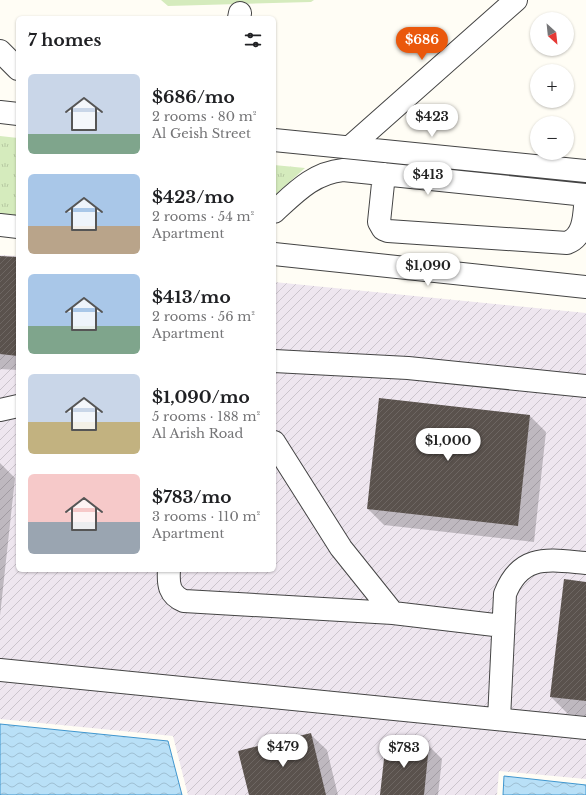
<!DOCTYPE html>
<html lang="en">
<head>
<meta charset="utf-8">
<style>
  :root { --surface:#fff; --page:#f2f2f2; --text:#202124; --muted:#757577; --accent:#ea580c }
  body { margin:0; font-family:"Libre Baskerville",serif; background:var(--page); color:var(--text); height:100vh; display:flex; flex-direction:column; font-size:15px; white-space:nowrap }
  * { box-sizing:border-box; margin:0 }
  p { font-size:13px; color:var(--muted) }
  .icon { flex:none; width:22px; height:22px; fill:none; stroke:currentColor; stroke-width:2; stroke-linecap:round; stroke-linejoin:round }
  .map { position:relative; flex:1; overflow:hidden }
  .panel { position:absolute; left:16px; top:16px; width:260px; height:556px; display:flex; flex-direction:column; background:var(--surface); border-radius:6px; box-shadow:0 1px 3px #0004 }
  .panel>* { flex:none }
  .needle { width:26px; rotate:153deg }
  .fabs { position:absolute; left:530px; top:12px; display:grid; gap:8px }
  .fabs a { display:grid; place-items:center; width:44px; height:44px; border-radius:50%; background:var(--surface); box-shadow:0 1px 3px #0004; font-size:20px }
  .price { position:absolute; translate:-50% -34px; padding:0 9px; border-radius:14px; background:#fff; color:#222; font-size:13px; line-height:26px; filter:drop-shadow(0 1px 2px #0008) }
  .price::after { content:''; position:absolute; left:50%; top:24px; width:12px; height:9px; margin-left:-6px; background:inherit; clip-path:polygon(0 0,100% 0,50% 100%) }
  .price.active { background:var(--accent); color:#fff }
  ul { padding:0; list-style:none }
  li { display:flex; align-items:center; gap:12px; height:100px; padding:0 12px }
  li span { display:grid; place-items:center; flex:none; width:112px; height:80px; border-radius:6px; color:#555 }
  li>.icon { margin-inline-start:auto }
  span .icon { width:48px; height:48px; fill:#fffc; stroke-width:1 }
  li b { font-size:17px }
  h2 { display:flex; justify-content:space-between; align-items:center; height:48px; padding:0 12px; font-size:17px }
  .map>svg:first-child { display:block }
</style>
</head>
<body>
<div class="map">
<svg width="586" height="795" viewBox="0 0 586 795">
  <defs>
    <pattern id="industrial-furrows" width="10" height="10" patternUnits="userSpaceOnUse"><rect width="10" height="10" fill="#eee6ef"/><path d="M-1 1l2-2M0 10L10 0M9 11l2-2" fill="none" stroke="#cbc4cc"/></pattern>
    <pattern id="grass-tufts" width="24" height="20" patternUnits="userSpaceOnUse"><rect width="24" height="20" fill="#d5ebbd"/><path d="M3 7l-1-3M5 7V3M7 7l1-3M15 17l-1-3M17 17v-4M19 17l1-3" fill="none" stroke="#b6c8a1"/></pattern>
    <pattern id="water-waves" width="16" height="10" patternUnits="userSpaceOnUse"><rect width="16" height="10" fill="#b9e0f7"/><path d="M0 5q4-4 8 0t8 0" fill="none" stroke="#9ebfd3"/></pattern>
    <pattern id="building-hatch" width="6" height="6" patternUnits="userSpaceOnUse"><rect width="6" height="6" fill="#5a524d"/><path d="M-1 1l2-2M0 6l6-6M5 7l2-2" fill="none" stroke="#6d6662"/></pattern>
  </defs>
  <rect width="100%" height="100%" fill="#fffdf5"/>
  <!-- industrial -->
  <path fill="url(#industrial-furrows)" d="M 0,255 L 18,256 L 18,570 L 274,570 L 274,282 L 586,313 L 586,779 L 499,771 L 497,795 L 188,795 L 173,736 L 0,719 Z"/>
  <!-- grass -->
  <path fill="url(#grass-tufts)" d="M 0,136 L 18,138 L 18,217 L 0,215 Z
    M 274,165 L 305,168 L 274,196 Z"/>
  <!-- park -->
  <path fill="#d5ebbd" d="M 161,0 L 314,0 L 311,2 L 168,6 Z"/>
  <!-- water -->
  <path fill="url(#water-waves)" stroke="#3f96cf" d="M 0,724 L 168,741 L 182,795 L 0,795 Z
    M 504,776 L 586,785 L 586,795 L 503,795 Z"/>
  <!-- shadow -->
  <path fill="#0003" d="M 0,257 L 18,258 L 18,370 L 0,369 Z
    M 530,416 L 546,432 L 534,542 L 384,525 L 368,509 Z
    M 0,463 L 15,478 L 0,616 Z
    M 586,583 L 586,716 L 568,714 L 551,697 Z
    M 310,734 L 327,750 L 338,795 L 250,795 Z
    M 387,742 L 429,746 L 442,759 L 438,795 L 381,795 Z"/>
  <!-- building -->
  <path fill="url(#building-hatch)" d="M 0,256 L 18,257 L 18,356 L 0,354 Z
    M 379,398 L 530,415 L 518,526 L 367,509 Z
    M 564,579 L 586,582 L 586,701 L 550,697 Z
    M 311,733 L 326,795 L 249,795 L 238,751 Z
    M 386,741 L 429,745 L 424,795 L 380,795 Z"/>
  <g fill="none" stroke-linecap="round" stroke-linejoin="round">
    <defs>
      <path id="minor" d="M 239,18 L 240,13
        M 0,51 L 18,69
        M 0,112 L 18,114
        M 274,140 L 586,171
        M 350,147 L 516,0
        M 384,174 L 379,222 L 383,229 L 388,231 L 567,243 C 586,236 584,212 586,195
        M 274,212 C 295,193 313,173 343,170 L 586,195
        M 0,225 L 18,227
        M 274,254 L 586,287
        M 274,361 L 408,368 L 586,386
        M 0,410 L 18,406
        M 274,442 L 341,548 L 393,613
        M 169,570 C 168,584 169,595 184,601 L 393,613 L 503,626
        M 0,670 L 586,728
        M 499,719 L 505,594 C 521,553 549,560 586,563"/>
    </defs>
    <!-- minor casing -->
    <use href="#minor" stroke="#444" stroke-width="24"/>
    <!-- minor -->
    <use href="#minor" stroke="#fff" stroke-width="22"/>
  </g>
</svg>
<div class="fabs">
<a><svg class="needle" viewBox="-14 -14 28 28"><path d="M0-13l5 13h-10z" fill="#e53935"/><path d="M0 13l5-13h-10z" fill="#757577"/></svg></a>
<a>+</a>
<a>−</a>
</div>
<b class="price active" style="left:422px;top:61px">$686</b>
<b class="price" style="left:432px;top:138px">$423</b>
<b class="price" style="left:428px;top:196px">$413</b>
<b class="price" style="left:428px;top:287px">$1,090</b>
<b class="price" style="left:448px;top:462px">$1,000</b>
<b class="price" style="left:283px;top:768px">$479</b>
<b class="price" style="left:404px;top:769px">$783</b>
<section class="panel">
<h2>7 homes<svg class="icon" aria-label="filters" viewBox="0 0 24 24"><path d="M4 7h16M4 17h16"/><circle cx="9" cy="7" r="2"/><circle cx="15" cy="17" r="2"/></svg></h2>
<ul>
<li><span style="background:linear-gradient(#c9d6e8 75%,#7fa58c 0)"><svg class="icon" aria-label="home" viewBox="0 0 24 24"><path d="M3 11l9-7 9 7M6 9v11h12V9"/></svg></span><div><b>$686/mo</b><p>2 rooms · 80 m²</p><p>Al Geish Street</p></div></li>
<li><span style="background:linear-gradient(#a9c7e8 65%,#b9a48a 0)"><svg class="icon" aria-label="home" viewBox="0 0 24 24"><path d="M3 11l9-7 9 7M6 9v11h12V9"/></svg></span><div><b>$423/mo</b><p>2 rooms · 54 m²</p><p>Apartment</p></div></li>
<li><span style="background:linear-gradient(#a9c7e8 65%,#7fa58c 0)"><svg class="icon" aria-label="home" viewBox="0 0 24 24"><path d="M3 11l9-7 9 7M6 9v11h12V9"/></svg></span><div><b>$413/mo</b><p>2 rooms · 56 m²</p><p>Apartment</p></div></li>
<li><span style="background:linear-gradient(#c9d6e8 60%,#c2b280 0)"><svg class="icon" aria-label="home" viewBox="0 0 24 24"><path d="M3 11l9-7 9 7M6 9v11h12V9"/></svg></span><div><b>$1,090/mo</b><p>5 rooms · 188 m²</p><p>Al Arish Road</p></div></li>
<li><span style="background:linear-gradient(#f6c9c9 60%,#9aa5b1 0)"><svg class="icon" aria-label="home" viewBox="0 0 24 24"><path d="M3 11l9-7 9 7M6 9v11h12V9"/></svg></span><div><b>$783/mo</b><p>3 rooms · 110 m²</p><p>Apartment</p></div></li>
</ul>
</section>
</div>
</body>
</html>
